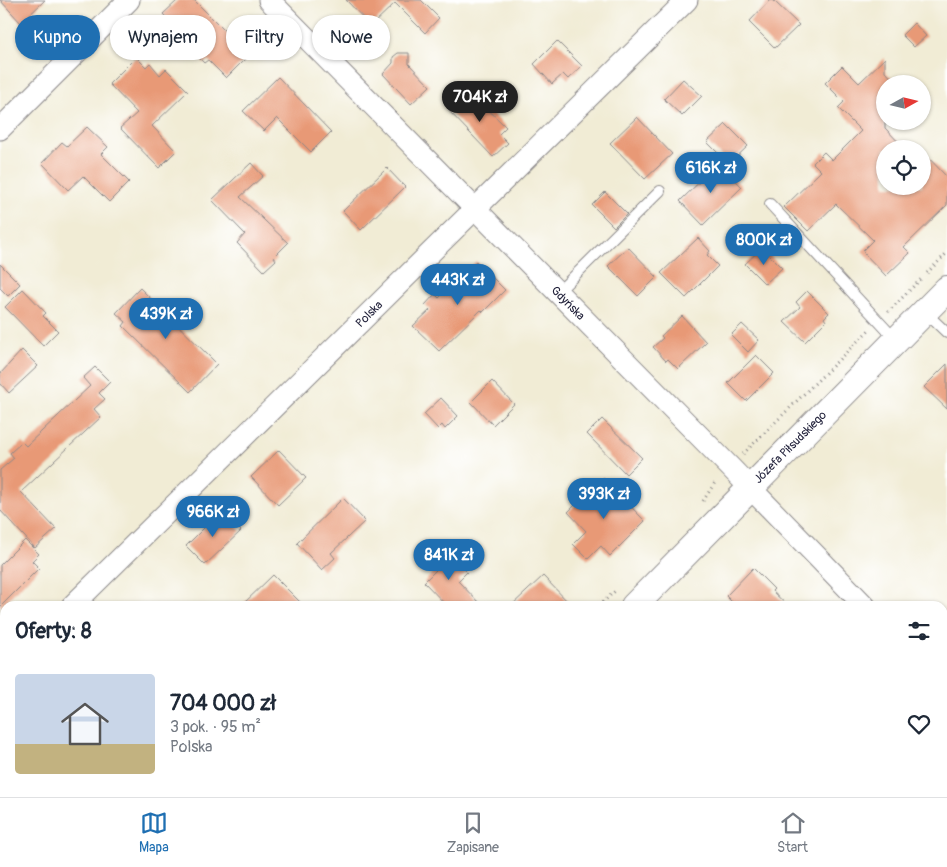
<!DOCTYPE html>
<html lang="pl">
<head>
<meta charset="utf-8">
<style>
  :root { --surface:#fff; --page:#f6f6f7; --text:#1f2937; --muted:#747a83; --line:#e0e1e3; --accent:#1f6fb2 }
  body { margin:0; font-family:Pangolin,sans-serif; background:var(--page); color:var(--text); height:100vh; display:flex; flex-direction:column; font-size:19px; white-space:nowrap }
  * { box-sizing:border-box; margin:0 }
  p { font-size:16px; color:var(--muted) }
  .icon { flex:none; width:28px; height:28px; fill:none; stroke:currentColor; stroke-width:2; stroke-linecap:round; stroke-linejoin:round }
  .map { position:relative; flex:1; overflow:hidden }
  .side { position:absolute; left:0px; top:601px; width:948px; height:196px; display:flex; flex-direction:column; background:var(--surface); border-radius:15px 15px 0 0; box-shadow:0 1px 4px #0004 }
  .side>* { flex:none }
  .hud { position:absolute; left:15px; top:15px; width:500px; height:45px; display:flex; gap:10px }
  .needle { width:32px; rotate:82deg }
  .buttons { position:absolute; left:876px; top:75px; display:grid; gap:10px }
  .buttons a { display:grid; place-items:center; width:55px; height:55px; border-radius:50%; background:var(--surface); box-shadow:0 1px 4px #0004; font-size:25px }
  .price { position:absolute; translate:-50% -42px; padding:0 11px; border-radius:18px; background:var(--accent); color:#fff; font-size:16px; line-height:32px; filter:drop-shadow(0 1px 2px #0008) }
  .price::after { content:''; position:absolute; left:50%; top:30px; width:15px; height:11px; margin-left:-8px; background:inherit; clip-path:polygon(0 0,100% 0,50% 100%) }
  .price.selected { background:#222; color:#fff }
  ul { padding:0; list-style:none }
  li { display:flex; align-items:center; gap:15px; height:125px; padding:0 15px }
  li+li { border-top:1px solid var(--line) }
  li span { display:grid; place-items:center; flex:none; width:140px; height:100px; border-radius:5px; color:#555 }
  li>.icon { margin-inline-start:auto }
  span .icon { width:60px; height:60px; fill:#fffc; stroke-width:1 }
  li b { font-size:21px }
  h2 { display:flex; justify-content:space-between; align-items:center; height:60px; padding:0 15px; font-size:21px }
  .pill { padding:0 18px; border-radius:22px; background:var(--surface); box-shadow:0 1px 4px #0004; font-size:18px; line-height:45px }
  .pill.selected { background:var(--accent); color:#fff }
  .tab-bar { display:flex; justify-content:space-around; align-items:center; height:70px; border-top:1px solid var(--line); background:var(--surface); font-size:14px; color:var(--muted) }
  .tab-bar a { display:grid; justify-items:center; gap:2px }
  .tab-bar .selected { color:var(--accent) }
  .map>svg:first-child { display:block }
</style>
</head>
<body>
<div class="map">
<svg width="947" height="797" viewBox="0 0 947 797">
  <rect width="100%" height="100%" fill="#fff"/>
  <filter id="ink" filterUnits="userSpaceOnUse"><feTurbulence type="fractalNoise" baseFrequency=".02" numOctaves="2"/><feDisplacementMap in="SourceGraphic" scale="10" xChannelSelector="R" yChannelSelector="G"/><feConvolveMatrix kernelMatrix="1 2 1 2 8 2 1 2 1" color-interpolation-filters="sRGB"/></filter>
  <filter id="wash" filterUnits="userSpaceOnUse"><feTurbulence type="fractalNoise" baseFrequency=".0096" numOctaves="4" result="noise"/><feDisplacementMap in="SourceGraphic" scale="20" xChannelSelector="R" yChannelSelector="G"/><feGaussianBlur stdDeviation="1.12" result="paint"/><feColorMatrix in="noise" values="0 0 0 0 0 0 0 0 0 0 0 0 0 0 0 0 0 1.4 0 .05"/><feComposite in="paint" operator="in"/></filter>
  <g filter="url(#wash)">
    <rect width="100%" height="100%" fill="#f1ecd5"/>
    <g id="blocks">
      <!-- building -->
      <path fill="#e89976" d="M 0,0 L 45,0 L 21,23 Z
        M 178,0 L 194,0 L 241,47 L 239,50 L 246,58 L 226,78 L 208,60 L 204,63 L 178,36 L 181,33 L 163,14 Z
        M 346,0 L 421,0 L 439,18 L 425,33 L 395,3 L 371,26 Z
        M 770,0 L 773,0 L 799,25 L 775,48 L 749,22 Z
        M 914,23 L 926,36 L 914,47 L 902,35 Z
        M 557,41 L 582,66 L 568,79 L 563,74 L 552,84 L 534,64 Z
        M 398,53 L 409,53 L 409,64 L 430,86 L 411,104 L 383,74 L 393,63 L 393,57 Z
        M 136,57 L 146,67 L 150,63 L 160,75 L 166,69 L 188,91 L 152,126 L 176,151 L 159,168 L 120,128 L 137,113 L 109,84 Z
        M 885,58 L 885,71 L 897,84 L 885,84 L 885,128 L 905,149 L 885,149 L 885,186 L 922,186 L 922,151 L 947,177 L 947,205 L 904,247 L 910,253 L 886,276 L 862,251 L 873,240 L 836,204 L 808,231 L 784,207 L 821,171 L 813,163 L 824,152 L 832,160 L 861,131 L 838,108 L 844,102 L 825,83 L 842,66 L 859,83 Z
        M 278,77 L 331,132 L 311,152 L 277,118 L 264,131 L 243,111 Z
        M 683,79 L 702,96 L 682,116 L 664,99 Z
        M 468,90 L 506,127 L 499,134 L 508,143 L 493,157 L 448,110 Z
        M 637,117 L 672,154 L 645,179 L 610,143 Z
        M 726,124 L 748,146 L 729,164 L 707,142 Z
        M 87,127 L 108,147 L 101,154 L 129,182 L 109,202 L 83,176 L 68,190 L 42,163 L 62,142 L 67,146 Z
        M 251,163 L 263,176 L 240,197 L 288,243 L 274,257 L 276,260 L 264,271 L 237,243 L 245,234 L 212,200 Z
        M 719,163 L 742,187 L 703,225 L 680,201 Z
        M 387,168 L 405,187 L 361,230 L 343,211 Z
        M 605,192 L 627,214 L 614,227 L 592,205 Z
        M 698,238 L 710,251 L 707,255 L 718,266 L 686,298 L 661,273 Z
        M 628,247 L 657,277 L 638,296 L 608,266 Z
        M 762,248 L 782,268 L 765,284 L 745,264 Z
        M 476,261 L 505,290 L 483,312 L 481,310 L 439,351 L 413,326 L 430,310 L 425,305 L 435,294 L 439,298 Z
        M 0,264 L 20,284 L 8,296 L 0,288 Z
        M 140,288 L 217,364 L 190,392 L 123,326 L 126,322 L 116,313 Z
        M 23,289 L 46,313 L 43,316 L 58,331 L 43,346 L 5,307 Z
        M 807,291 L 829,313 L 824,318 L 826,321 L 805,342 L 784,322 L 800,307 L 796,302 Z
        M 682,316 L 706,342 L 678,369 L 668,359 L 666,361 L 653,347 L 663,338 L 661,336 Z
        M 742,324 L 759,340 L 748,352 L 731,335 Z
        M 22,350 L 38,366 L 9,393 L 0,383 L 0,374 Z
        M 756,355 L 774,373 L 746,401 L 728,383 Z
        M 947,364 L 947,409 L 924,387 Z
        M 95,367 L 110,382 L 99,393 L 105,399 L 94,409 L 101,417 L 21,492 L 56,529 L 35,548 L 0,510 L 0,470 L 14,458 L 10,453 L 22,442 L 26,446 L 90,386 L 83,378 Z
        M 492,381 L 514,404 L 493,425 L 471,402 Z
        M 441,398 L 458,416 L 445,429 L 442,425 L 438,429 L 424,414 Z
        M 602,419 L 642,458 L 626,474 L 587,434 Z
        M 279,450 L 306,478 L 278,505 L 251,477 Z
        M 603,478 L 645,521 L 610,556 L 601,546 L 588,559 L 573,544 L 586,531 L 568,512 Z
        M 343,498 L 365,521 L 331,553 L 335,558 L 322,570 L 297,543 Z
        M 221,511 L 241,531 L 205,565 L 186,546 Z
        M 25,540 L 39,554 L 32,561 L 39,568 L 0,607 L 0,565 Z
        M 437,547 L 449,559 L 452,556 L 467,572 L 458,581 L 482,606 L 447,606 L 424,582 L 437,569 L 426,557 Z
        M 753,568 L 774,589 L 772,591 L 788,606 L 736,606 L 726,596 Z
        M 273,575 L 304,606 L 241,606 Z
        M 543,576 L 572,606 L 511,606 Z"/>
    </g>
  </g>
  <g filter="url(#ink)">
    <use href="#blocks" fill-opacity="0" stroke="#8a8788" stroke-width="1"/>
    <g fill="none" stroke-linecap="round" stroke-linejoin="round">
      <defs>
        <path id="service" d="M 770,204 L 896,340
          M 558,292 L 660,191
          M 925,312 L 947,333"/>
        <path id="minor" d="M 269,0 L 730,467 L 865,606
          M 0,129 L 129,0
          M 72,606 L 687,0
          M 0,677 L 5,672
          M 942,685 L 947,689"/>
        <path id="tertiary" d="M 634,606 L 947,289
          M 448,797 L 452,792"/>
      </defs>
      <!-- service casing -->
      <use href="#service" stroke="#8a8788" stroke-width="12"/>
      <!-- minor casing -->
      <use href="#minor" stroke="#8a8788" stroke-width="23"/>
      <!-- tertiary casing -->
      <use href="#tertiary" stroke="#8a8788" stroke-width="28"/>
      <!-- path -->
      <path stroke="#8a8788" stroke-width="3" stroke-dasharray="1 4" stroke-linecap="butt" d="M 927,273 L 947,253
        M 888,312 L 922,278
        M 743,454 L 869,330
        M 703,501 L 716,481
        M 599,606 L 615,591
        M 413,797 L 418,792"/>
      <!-- service -->
      <use href="#service" stroke="#fff" stroke-width="10"/>
      <!-- minor -->
      <use href="#minor" stroke="#fff" stroke-width="21"/>
      <!-- tertiary -->
      <use href="#tertiary" stroke="#fff" stroke-width="26"/>
    </g>
  </g>
  <g text-anchor="middle" stroke-width="4.5" stroke-linejoin="round" paint-order="stroke">
    <!-- street labels -->
    <g font-size="12" fill="#22223b" stroke="#fff">
      <text transform="translate(568 303) rotate(45)" y="4">Gdyńska</text>
      <text transform="translate(369 314) rotate(-45)" y="4">Polska</text>
      <text transform="translate(790 447) rotate(-45)" y="4">Józefa Piłsudskiego</text>
    </g>
  </g>
</svg>
<div class="buttons">
<a><svg class="needle" viewBox="-14 -14 28 28"><path d="M0-13l5 13h-10z" fill="#e53935"/><path d="M0 13l5-13h-10z" fill="#747a83"/></svg></a>
<a><svg class="icon" aria-label="locate" viewBox="0 0 24 24"><circle cx="12" cy="12" r="6"/><path d="M12 2v4M12 18v4M2 12h4M18 12h4"/></svg></a>
</div>
<b class="price selected" style="left:480px;top:123px">704K zł</b>
<b class="price" style="left:711px;top:194px">616K zł</b>
<b class="price" style="left:764px;top:266px">800K zł</b>
<b class="price" style="left:458px;top:306px">443K zł</b>
<b class="price" style="left:166px;top:340px">439K zł</b>
<b class="price" style="left:604px;top:520px">393K zł</b>
<b class="price" style="left:213px;top:538px">966K zł</b>
<b class="price" style="left:449px;top:581px">841K zł</b>
<div class="hud">
<a class="pill selected">Kupno</a>
<a class="pill">Wynajem</a>
<a class="pill">Filtry</a>
<a class="pill">Nowe</a>
</div>
<section class="side">
<h2>Oferty: 8<svg class="icon" aria-label="filters" viewBox="0 0 24 24"><path d="M4 7h16M4 17h16"/><circle cx="9" cy="7" r="2"/><circle cx="15" cy="17" r="2"/></svg></h2>
<ul>
<li><span style="background:linear-gradient(#c9d6e8 70%,#c2b280 0)"><svg class="icon" aria-label="home" viewBox="0 0 24 24"><path d="M3 11l9-7 9 7M6 9v11h12V9"/></svg></span><div><b>704 000 zł</b><p>3 pok. · 95 m²</p><p>Polska</p></div><svg class="icon" aria-label="heart" viewBox="0 0 24 24"><path d="M12 20l-8-8c-3-5 5-10 8-4 3-6 11-1 8 4z"/></svg></li>
</ul>
</section>
</div>
<nav class="tab-bar">
<a class="selected"><svg class="icon" aria-label="map" viewBox="0 0 24 24"><path d="M3 6l6-2 6 2 6-2v14l-6 2-6-2-6 2zM9 4v14M15 6v14"/></svg>Mapa</a>
<a><svg class="icon" aria-label="saved" viewBox="0 0 24 24"><path d="M7 4h10v16l-5-4-5 4z"/></svg>Zapisane</a>
<a><svg class="icon" aria-label="home" viewBox="0 0 24 24"><path d="M3 11l9-7 9 7M6 9v11h12V9"/></svg>Start</a>
</nav>
</body>
</html>
